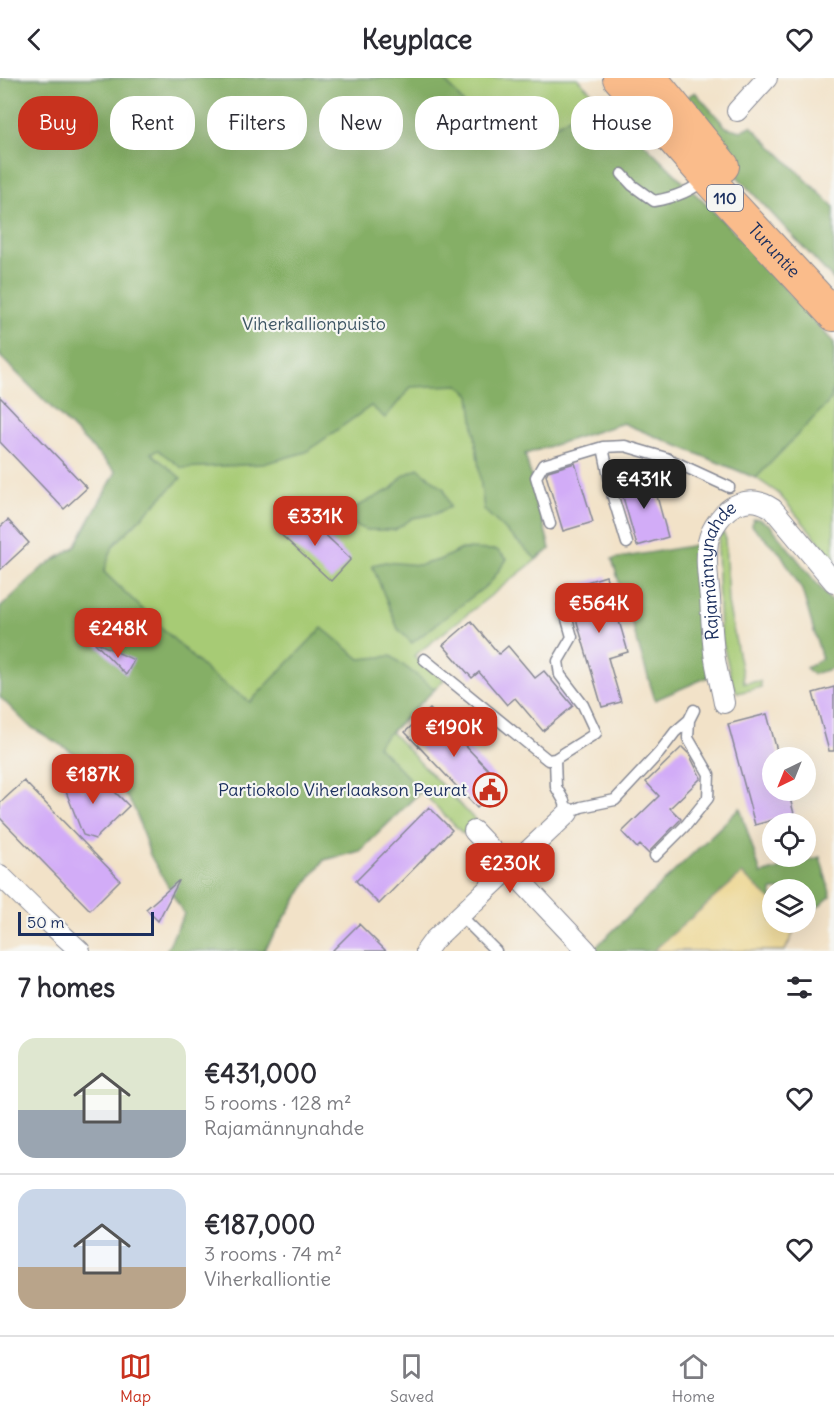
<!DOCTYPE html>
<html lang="en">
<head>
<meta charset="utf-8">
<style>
  :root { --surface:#fff; --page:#f7f7f7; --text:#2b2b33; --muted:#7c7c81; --line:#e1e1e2; --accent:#c8321e }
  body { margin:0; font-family:Delius,sans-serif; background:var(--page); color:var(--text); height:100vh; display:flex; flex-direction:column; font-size:22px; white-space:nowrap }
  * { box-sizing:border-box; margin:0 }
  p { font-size:20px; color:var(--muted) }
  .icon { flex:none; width:33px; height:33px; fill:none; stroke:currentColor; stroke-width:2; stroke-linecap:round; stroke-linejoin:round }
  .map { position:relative; height:873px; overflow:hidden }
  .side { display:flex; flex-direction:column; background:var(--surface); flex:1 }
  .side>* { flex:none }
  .banner { position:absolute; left:18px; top:18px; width:798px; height:54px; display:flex; gap:12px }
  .needle { width:39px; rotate:223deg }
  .buttons { position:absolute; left:762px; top:669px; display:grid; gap:12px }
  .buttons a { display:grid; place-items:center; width:54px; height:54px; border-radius:50%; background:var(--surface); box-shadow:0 6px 24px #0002; font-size:30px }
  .scale { position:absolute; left:18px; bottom:15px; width:136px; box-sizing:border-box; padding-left:6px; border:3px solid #1b2f5e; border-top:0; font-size:16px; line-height:21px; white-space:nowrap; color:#1b2f5e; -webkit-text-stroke:4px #f6f6f2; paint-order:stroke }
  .price { position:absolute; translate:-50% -51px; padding:0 14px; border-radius:12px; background:var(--accent); color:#fff; font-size:20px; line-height:39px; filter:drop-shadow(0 2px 3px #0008) }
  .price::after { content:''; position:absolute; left:50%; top:36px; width:18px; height:14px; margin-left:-9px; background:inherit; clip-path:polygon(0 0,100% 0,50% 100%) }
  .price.current { background:#222; color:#fff }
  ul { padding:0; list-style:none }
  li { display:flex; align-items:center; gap:18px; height:150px; padding:0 18px }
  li+li { border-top:2px solid var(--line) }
  li span { display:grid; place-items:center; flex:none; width:168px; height:120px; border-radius:18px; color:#555 }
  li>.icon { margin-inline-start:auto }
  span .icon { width:72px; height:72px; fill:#fffc; stroke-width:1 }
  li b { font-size:26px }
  h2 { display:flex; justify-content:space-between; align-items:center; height:72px; padding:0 18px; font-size:26px }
  .tag { padding:0 21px; border-radius:24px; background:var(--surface); box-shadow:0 6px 24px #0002; font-size:21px; line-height:54px }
  .tag.current { background:var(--accent); color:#fff }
  header { display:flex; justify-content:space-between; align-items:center; height:78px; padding:0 18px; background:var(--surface); font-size:27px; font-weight:700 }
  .dock { display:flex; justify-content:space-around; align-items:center; height:84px; border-top:2px solid var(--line); background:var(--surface); font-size:16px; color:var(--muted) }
  .dock a { display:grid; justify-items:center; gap:3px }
  .dock .current { color:var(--accent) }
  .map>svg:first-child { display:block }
</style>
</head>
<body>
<header><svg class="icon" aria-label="back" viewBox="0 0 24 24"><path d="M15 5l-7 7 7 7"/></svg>Keyplace<svg class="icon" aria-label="heart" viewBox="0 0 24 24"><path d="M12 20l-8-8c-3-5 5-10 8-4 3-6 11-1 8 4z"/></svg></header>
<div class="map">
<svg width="834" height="873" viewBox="0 0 834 873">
  <rect width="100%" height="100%" fill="#f6f6f2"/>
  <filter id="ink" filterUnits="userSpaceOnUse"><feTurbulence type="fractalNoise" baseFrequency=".0167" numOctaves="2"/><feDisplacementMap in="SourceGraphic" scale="12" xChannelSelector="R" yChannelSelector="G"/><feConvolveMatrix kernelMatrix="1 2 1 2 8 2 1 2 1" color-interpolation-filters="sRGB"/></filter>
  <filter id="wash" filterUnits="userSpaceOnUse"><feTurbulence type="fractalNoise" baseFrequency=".008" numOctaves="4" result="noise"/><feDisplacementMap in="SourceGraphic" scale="24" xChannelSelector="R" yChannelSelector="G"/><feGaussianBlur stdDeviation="1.35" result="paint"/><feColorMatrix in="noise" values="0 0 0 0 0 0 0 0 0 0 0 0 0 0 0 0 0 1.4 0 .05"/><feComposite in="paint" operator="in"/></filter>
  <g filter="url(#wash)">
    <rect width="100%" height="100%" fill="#f2e2c8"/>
    <!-- green -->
    <path fill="#a7cb74" stroke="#617d69" stroke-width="1.5" d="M 0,0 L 577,0 L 734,154 L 834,265 L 834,481 L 778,415 L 756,400 L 623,345 L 525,376 L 550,471 L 414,578 L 444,602 L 391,654 L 476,743 L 463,756 L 421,713 L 360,773 L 324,782 L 305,807 L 264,873 L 0,530 L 43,489 L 75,469 L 116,394 L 0,278 Z
      M 723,455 L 725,458 L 728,525 L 744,605 L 760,603 L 761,609 L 738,615 L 733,608 L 720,553 L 717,472 L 720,457 Z"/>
    <!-- forest -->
    <path fill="#85af66" stroke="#506f62" stroke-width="1.5" d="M 0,0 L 443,0 L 485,51 L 521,26 L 548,52 L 599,21 L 734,154 L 834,265 L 834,304 L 831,322 L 756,400 L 623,345 L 525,376 L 550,471 L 536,481 L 484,432 L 470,317 L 459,307 L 411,309 L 385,340 L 371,328 L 306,374 L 263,386 L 182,390 L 158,372 L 151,375 L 181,400 L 113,468 L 104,494 L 209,595 L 250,624 L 322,550 L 360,581 L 391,578 L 435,611 L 377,667 L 421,713 L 360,773 L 324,782 L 305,807 L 264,873 L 166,873 L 184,836 L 150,777 L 135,732 L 114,699 L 29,648 L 0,619 L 0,530 L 43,489 L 75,469 L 116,394 L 0,278 Z
      M 695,14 L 726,49 L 741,53 L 751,48 L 834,129 L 834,202 L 733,94 L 679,24 Z
      M 418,390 L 444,411 L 450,429 L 435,436 L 413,440 L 395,452 L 366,452 L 337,439 L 391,411 L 403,398 Z
      M 753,441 L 759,441 L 770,447 L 834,527 L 834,590 L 813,596 L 806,590 L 822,581 L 802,512 L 781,476 L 752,448 Z
      M 696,467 L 708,599 L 655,622 L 612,481 Z
      M 462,471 L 497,472 L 507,481 L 490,505 L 412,565 L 398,551 L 372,487 L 385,484 L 420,487 L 439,482 Z
      M 740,730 L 761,796 L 820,779 L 831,818 L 806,839 L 806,812 L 772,812 L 772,823 L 742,796 L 653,873 L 594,873 L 593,872 Z"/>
    <!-- sand -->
    <path fill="#eeda9e" stroke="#84847e" stroke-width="1.5" d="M 742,796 L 772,823 L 772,844 L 798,845 L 785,873 L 653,873 Z"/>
    <g id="blocks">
      <!-- building -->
      <path fill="#d2acf7" d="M 0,319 L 87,410 L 64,431 L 0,364 Z
        M 575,385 L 593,444 L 563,453 L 546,397 L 548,393 Z
        M 651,396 L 668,459 L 637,468 L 619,405 Z
        M 291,436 L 310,454 L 316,448 L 351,481 L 331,503 L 276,452 Z
        M 8,442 L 29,465 L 0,492 L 0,449 Z
        M 606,498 L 628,574 L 608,580 L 621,624 L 602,629 L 567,510 Z
        M 471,543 L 499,576 L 508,568 L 535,600 L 544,593 L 573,628 L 543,653 L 515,620 L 507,627 L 479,594 L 472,600 L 443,567 Z
        M 96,564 L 134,582 L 126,597 L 95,565 Z
        M 834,609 L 834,673 L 829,673 L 813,615 Z
        M 430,631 L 502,706 L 477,730 L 405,654 Z
        M 767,636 L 779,680 L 772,680 L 772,712 L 788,712 L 794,736 L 755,747 L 728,646 Z
        M 682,669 L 689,676 L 701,700 L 670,730 L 681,741 L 648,775 L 640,767 L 637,770 L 622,754 L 659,718 L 646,704 Z
        M 54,683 L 83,713 L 99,698 L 129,728 L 95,761 L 83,757 Z
        M 24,703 L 120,802 L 90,832 L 0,740 L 0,725 Z
        M 429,729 L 452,752 L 379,826 L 356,803 Z
        M 178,803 L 179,803 L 158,843 L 146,831 Z
        M 359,846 L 386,873 L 332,873 Z"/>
    </g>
  </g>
  <g filter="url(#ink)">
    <use href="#blocks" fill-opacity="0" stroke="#868893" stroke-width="1.5"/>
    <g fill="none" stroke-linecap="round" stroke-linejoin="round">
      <defs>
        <path id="service" d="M 622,96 L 632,107 L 654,123 C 672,120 692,113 705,101
          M 603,369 L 613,419 L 627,465
          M 550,446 L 536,399 L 543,387 L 603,369 L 625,368 L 666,380 L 729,409
          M 424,581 L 548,682 L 555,681 L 556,709 L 564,723 L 568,735 L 581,729 L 615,722 L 659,675 L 675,654 L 689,642
          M 555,681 L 596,655 L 583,627 L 560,597 L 558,583 L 572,559 L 563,527
          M 655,778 L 687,746 L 708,720 L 709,696 L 688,660 L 689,642 L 694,632
          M 460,837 L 496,873"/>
        <g id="minor">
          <path d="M 737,33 L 767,0"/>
          <path id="s1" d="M 724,625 C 721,608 716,591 714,575 C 712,556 711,538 710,520 C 708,501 705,482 708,464 C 711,450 724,431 738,426 C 752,421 761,423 773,431 L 834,504"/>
          <path d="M 474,753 L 587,873"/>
          <path d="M 0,797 L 41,837 L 80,873"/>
          <path d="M 426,873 L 434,862 L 568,735"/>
        </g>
        <g id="primary">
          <path id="s2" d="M 619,0 L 707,100 L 834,237"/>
          <path d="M 651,0 L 723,88"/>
        </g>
      </defs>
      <!-- service casing -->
      <use href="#service" stroke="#868893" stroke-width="13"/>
      <!-- minor casing -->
      <use href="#minor" stroke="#868893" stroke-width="22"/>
      <!-- primary casing -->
      <use href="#primary" stroke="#868893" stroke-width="34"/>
      <!-- service -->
      <use href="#service" stroke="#fff" stroke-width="10"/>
      <!-- minor -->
      <use href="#minor" stroke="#fff" stroke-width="20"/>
      <!-- primary -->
      <use href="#primary" stroke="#fabc8b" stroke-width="32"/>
    </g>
  </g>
  <!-- icons -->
  <defs>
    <symbol id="civic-ring" viewBox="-11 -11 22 22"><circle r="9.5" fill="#f6f6f2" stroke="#c8321e" stroke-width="1.5"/><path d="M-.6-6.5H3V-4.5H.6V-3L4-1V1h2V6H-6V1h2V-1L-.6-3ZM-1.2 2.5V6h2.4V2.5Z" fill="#c8321e"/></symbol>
  </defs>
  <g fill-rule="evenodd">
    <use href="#civic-ring" x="471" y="693" width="38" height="38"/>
  </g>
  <g text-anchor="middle" stroke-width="4.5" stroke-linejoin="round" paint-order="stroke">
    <!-- shield labels -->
    <rect fill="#f6f6f2" stroke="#5d6b8a" stroke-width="1.5" x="707" y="107" width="36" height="26" rx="4.5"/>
    <g font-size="16" font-weight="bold" fill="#1b2f5e">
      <text x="725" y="126">110</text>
    </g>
    <!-- street labels -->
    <g font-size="18" fill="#1b2f5e" stroke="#f6f6f2">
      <text dy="6" stroke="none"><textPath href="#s2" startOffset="232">Turuntie</textPath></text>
      <text dy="6" stroke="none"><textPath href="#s1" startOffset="136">Rajamännynahde</textPath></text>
    </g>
    <!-- park labels -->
    <g font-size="18" fill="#3e5664" stroke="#f6f6f2">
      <text x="314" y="252">Viherkallionpuisto</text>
    </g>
    <!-- poi labels -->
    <g font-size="18" fill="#1b2f5e" stroke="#f6f6f2" text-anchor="end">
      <text x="467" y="718">Partiokolo Viherlaakson Peurat</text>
    </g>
  </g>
</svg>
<div class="buttons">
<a><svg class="needle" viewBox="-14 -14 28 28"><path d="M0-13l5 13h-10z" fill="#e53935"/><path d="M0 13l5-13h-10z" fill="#7c7c81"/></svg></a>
<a><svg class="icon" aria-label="locate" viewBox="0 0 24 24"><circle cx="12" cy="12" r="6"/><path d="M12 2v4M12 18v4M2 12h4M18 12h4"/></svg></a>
<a><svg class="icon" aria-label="layers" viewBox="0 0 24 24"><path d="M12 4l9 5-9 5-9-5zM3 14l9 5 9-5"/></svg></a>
</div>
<div class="scale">50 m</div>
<b class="price current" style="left:644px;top:432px">€431K</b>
<b class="price" style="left:315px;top:469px">€331K</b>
<b class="price" style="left:599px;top:556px">€564K</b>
<b class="price" style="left:118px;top:581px">€248K</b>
<b class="price" style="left:454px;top:680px">€190K</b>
<b class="price" style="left:93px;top:727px">€187K</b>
<b class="price" style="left:510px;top:816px">€230K</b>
<div class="banner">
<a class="tag current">Buy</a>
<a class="tag">Rent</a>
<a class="tag">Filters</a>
<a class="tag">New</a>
<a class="tag">Apartment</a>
<a class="tag">House</a>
</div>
</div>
<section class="side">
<h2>7 homes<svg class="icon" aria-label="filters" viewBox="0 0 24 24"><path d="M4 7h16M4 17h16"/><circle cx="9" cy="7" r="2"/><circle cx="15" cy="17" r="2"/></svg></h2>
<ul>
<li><span style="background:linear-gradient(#dfe7d0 60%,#9aa5b1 0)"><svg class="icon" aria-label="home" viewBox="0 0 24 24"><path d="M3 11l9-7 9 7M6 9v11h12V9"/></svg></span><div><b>€431,000</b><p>5 rooms · 128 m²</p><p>Rajamännynahde</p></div><svg class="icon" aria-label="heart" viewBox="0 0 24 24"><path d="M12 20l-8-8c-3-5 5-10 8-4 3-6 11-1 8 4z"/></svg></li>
<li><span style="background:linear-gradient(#c9d6e8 65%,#b9a48a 0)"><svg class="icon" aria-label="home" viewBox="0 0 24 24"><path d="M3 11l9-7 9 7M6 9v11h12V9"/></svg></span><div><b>€187,000</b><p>3 rooms · 74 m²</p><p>Viherkalliontie</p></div><svg class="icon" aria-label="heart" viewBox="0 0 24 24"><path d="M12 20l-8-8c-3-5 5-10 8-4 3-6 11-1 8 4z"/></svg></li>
</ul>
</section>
<nav class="dock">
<a class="current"><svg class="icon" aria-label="map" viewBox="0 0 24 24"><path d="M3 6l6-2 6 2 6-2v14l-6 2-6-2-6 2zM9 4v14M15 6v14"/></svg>Map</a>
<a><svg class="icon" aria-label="saved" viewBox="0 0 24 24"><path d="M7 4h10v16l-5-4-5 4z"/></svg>Saved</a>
<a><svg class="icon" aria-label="home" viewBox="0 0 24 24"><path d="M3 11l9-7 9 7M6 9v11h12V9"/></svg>Home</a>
</nav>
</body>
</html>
